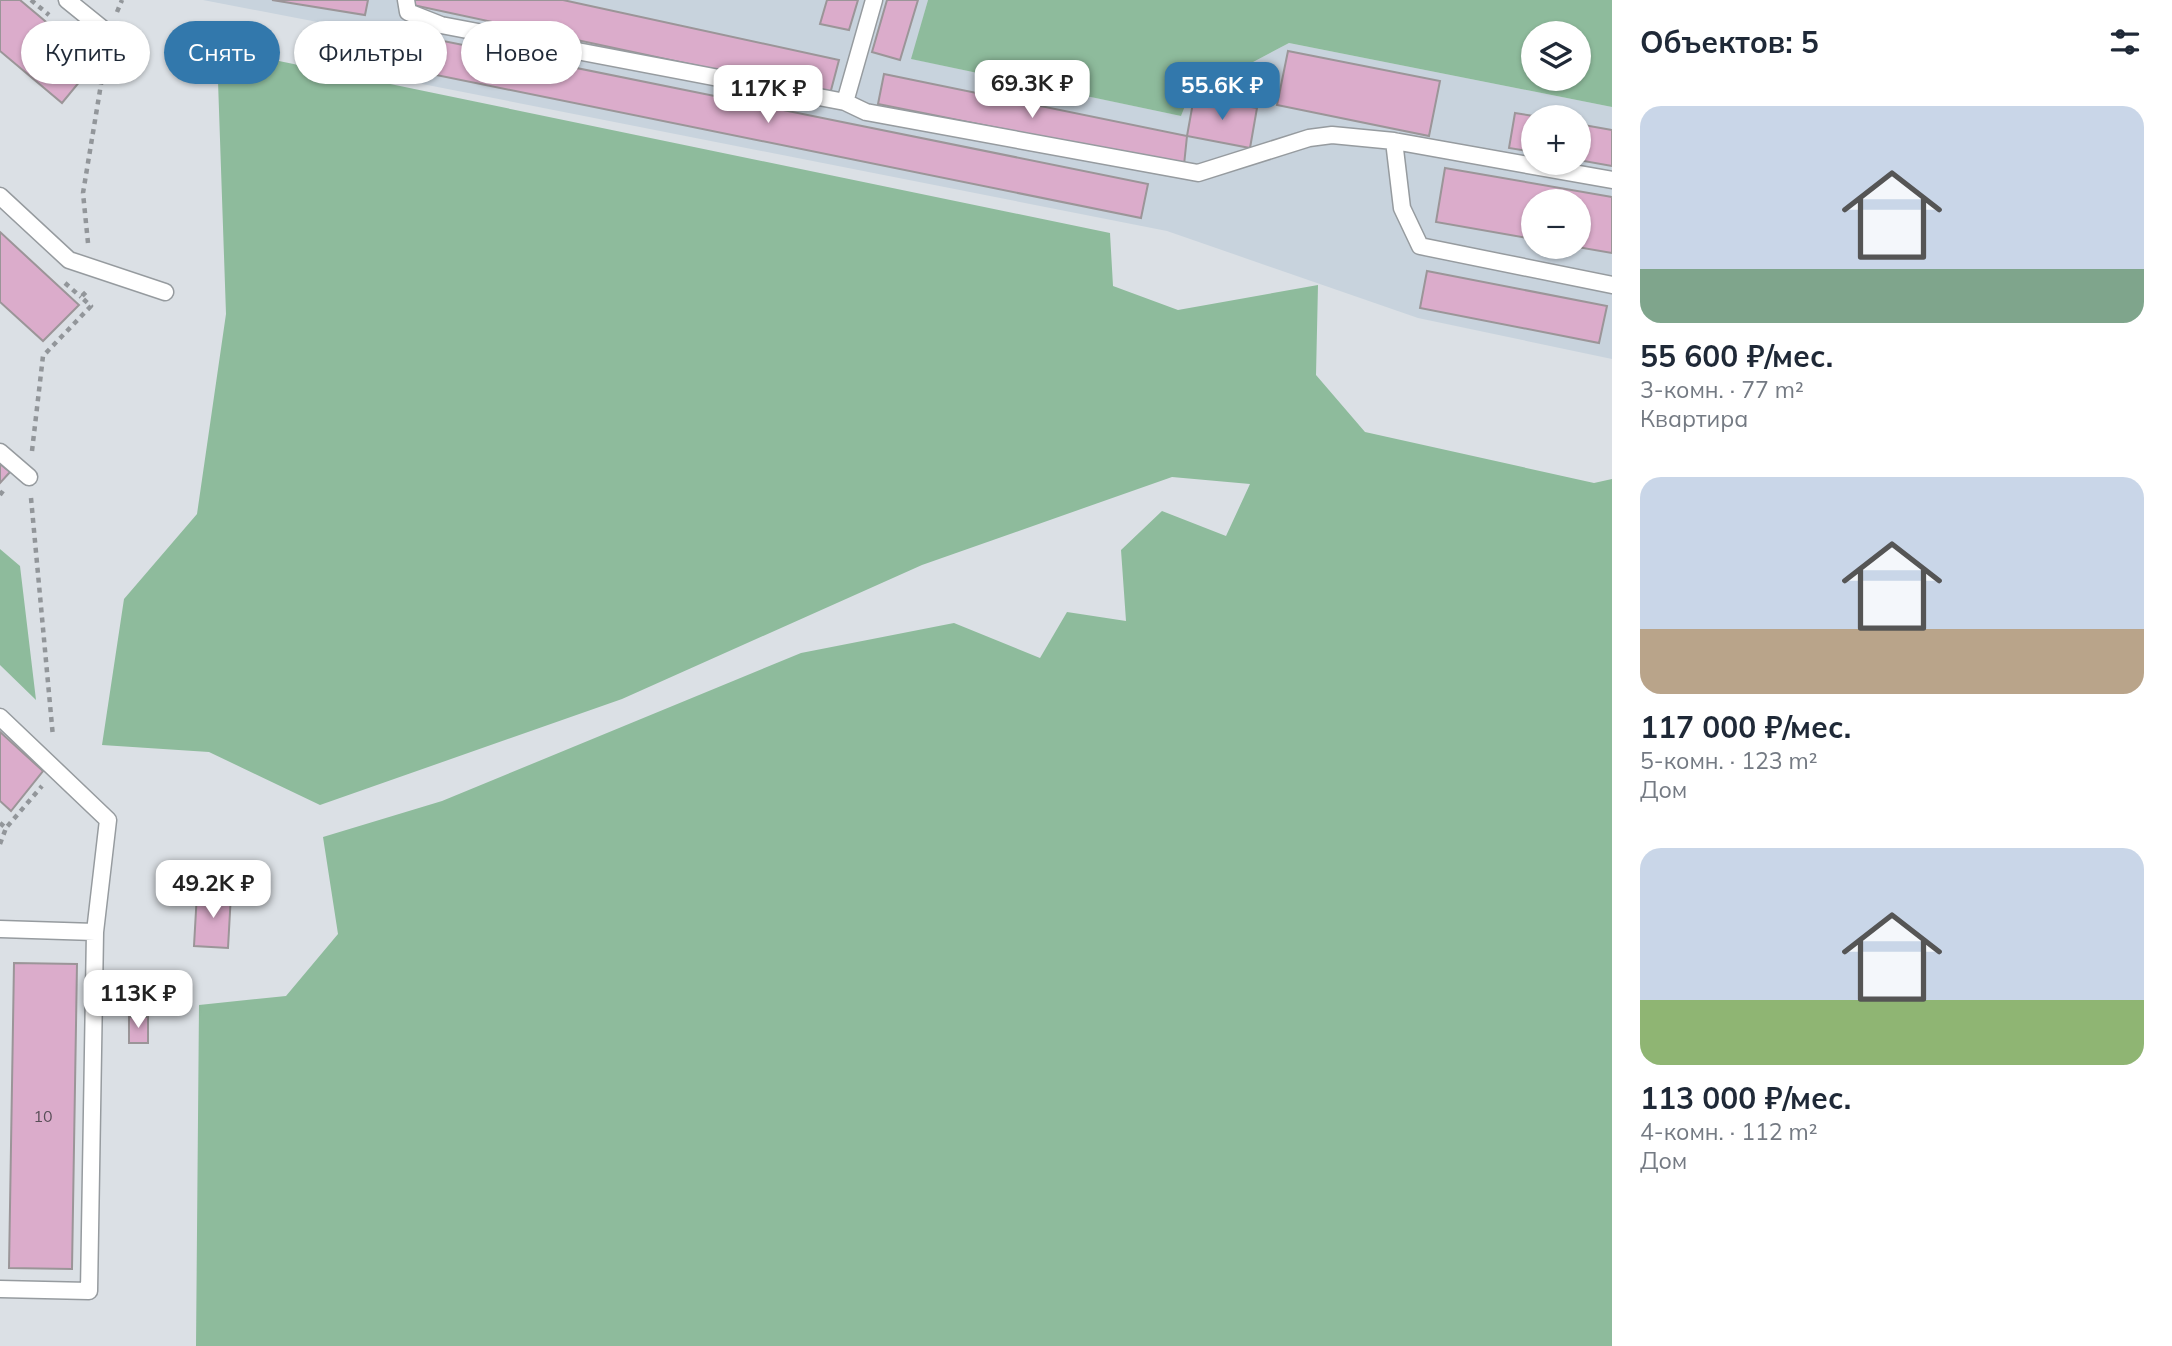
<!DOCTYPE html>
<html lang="ru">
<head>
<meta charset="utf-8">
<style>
  :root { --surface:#fff; --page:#f2f2f3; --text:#1f2937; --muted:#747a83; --accent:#3278ac }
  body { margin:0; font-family:Mulish,sans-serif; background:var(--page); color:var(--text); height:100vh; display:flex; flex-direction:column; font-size:26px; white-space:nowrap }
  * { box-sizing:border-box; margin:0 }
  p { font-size:23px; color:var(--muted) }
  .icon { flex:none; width:38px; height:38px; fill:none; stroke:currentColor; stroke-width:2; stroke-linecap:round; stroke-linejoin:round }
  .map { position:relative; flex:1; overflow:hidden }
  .sheet { display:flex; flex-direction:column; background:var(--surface); width:560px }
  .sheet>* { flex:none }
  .banner { position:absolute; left:21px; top:21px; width:665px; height:63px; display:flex; gap:14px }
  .buttons { position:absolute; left:1521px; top:21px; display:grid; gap:14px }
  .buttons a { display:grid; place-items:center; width:70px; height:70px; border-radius:50%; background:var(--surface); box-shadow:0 2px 5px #0004; font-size:35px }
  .price { position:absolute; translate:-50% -60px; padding:0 16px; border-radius:14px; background:#fff; color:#222; font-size:23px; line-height:46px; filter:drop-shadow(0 2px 4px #0008) }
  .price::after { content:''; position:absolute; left:50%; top:42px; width:21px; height:16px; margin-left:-10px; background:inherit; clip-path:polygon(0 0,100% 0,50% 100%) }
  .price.selected { background:var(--accent); color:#fff }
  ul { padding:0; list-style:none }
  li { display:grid; align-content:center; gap:14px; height:371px; padding:0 28px }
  li span { display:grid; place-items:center; height:217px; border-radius:21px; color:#555 }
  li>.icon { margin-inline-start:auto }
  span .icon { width:126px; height:126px; fill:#fffc; stroke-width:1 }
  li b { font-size:30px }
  h2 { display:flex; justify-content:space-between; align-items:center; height:84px; padding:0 28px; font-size:30px }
  .pill { padding:0 24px; border-radius:32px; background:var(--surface); box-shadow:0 2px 5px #0004; font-size:24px; line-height:63px }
  .pill.selected { background:var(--accent); color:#fff }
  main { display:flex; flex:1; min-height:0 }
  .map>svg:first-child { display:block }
</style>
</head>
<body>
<main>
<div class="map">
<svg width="1612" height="1346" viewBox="0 0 1612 1346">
  <rect width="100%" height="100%" fill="#dbe0e5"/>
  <!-- built -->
  <path fill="#c8d3dd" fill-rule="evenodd" d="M 203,0 L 928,0 L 912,59 L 1181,116 L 1189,96 L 1289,43 L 1612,107 L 1612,359 L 1418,318 L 1167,231 L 402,80 L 385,35 ZM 1533,117 L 1578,117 L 1578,163 L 1533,163 ZM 1533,201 L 1578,201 L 1578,247 L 1533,247 Z"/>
  <!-- green -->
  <path fill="#8ebb9c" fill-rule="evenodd" d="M 928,0 L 1612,0 L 1612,107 L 1289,43 L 1189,96 L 1181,116 L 911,59 ZM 1578,33 L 1578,79 L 1533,79 L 1533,33 Z
    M 216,23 L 279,61 L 1110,233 L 1113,286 L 1178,310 L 1318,285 L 1316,375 L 1365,432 L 1594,483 L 1612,479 L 1612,1346 L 196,1346 L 199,1005 L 286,996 L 338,934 L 323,837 L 442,801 L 801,653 L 954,623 L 1040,658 L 1067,612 L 1126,621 L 1121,550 L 1162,511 L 1226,536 L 1250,484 L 1172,477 L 922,565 L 622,699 L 320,805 L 209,752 L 102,745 L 124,599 L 197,514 L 226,314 Z
    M 0,549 L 20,566 L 36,700 L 0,665 Z"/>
  <!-- building -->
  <path fill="#dbaccb" stroke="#9b9598" stroke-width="2" d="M 0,0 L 20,0 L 95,63 L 62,103 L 0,51 Z
    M 272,0 L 368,0 L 365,15 Z
    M 414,0 L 563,0 L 839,60 L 830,94 L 413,5 Z
    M 827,0 L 858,0 L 849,30 L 820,24 Z
    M 887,0 L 918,0 L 900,60 L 872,52 Z
    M 394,31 L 1148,184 L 1141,218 L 387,65 Z
    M 1288,51 L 1440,81 L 1429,136 L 1277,105 Z
    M 884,74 L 1187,136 L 1184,165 L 878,104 Z
    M 1194,97 L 1257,108 L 1250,148 L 1187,136 Z
    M 1515,113 L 1540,117 L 1533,117 L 1533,152 L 1509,148 Z
    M 1578,124 L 1612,130 L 1612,166 L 1578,160 Z
    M 1445,168 L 1612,197 L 1612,253 L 1577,247 L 1578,201 L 1533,201 L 1533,239 L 1436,222 Z
    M 0,232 L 79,305 L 43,341 L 0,302 Z
    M 1427,271 L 1607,306 L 1599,343 L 1420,308 Z
    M 0,464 L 10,472 L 0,483 Z
    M 0,732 L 43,771 L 11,811 L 0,801 Z
    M 197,893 L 231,894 L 228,948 L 194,946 Z
    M 14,963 L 77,964 L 72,1269 L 9,1268 Z
    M 129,1017 L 148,1017 L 148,1043 L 129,1043 Z"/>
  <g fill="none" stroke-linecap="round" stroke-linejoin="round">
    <defs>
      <path id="service" d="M 67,0 L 109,34
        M 406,0 L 408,12 L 441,25 L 845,102 L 866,112 L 1198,173 L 1309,138 L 1332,135 L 1394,141 L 1612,180
        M 845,102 L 874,0
        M 1394,141 L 1402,208 L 1420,246 L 1612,285
        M 0,196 L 69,260 L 165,292
        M 0,452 L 29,477
        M 0,717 L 108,820 L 95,932 L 0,929
        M 0,1289 L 89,1291 L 95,932"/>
    </defs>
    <!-- service casing -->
    <use href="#service" stroke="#969b9f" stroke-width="19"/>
    <!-- path -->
    <path stroke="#92969a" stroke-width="4.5" stroke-dasharray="5 5" stroke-linecap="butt" d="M 31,0 L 49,15
      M 117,12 L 122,0
      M 88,243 L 83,193 L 106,54
      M 65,283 L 81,297
      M 32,451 L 43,356 L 91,306 L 81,297 L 89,289
      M 0,495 L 6,487
      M 31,498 L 53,737
      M 0,823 L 6,828 L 42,786
      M 0,844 L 6,828"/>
    <!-- service -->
    <use href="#service" stroke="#fff" stroke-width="16"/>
  </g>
  <g text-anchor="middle" stroke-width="5" stroke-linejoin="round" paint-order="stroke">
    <!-- number labels -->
    <g font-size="16" fill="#594f58">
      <text x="43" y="1122">10</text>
    </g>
  </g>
</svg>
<div class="buttons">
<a><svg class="icon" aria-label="layers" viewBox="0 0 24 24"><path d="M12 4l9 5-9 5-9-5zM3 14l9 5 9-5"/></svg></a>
<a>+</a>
<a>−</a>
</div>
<b class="price" style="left:1032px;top:120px">69.3K ₽</b>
<b class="price selected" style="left:1222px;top:122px">55.6K ₽</b>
<b class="price" style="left:768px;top:125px">117K ₽</b>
<b class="price" style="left:213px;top:920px">49.2K ₽</b>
<b class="price" style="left:138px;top:1030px">113K ₽</b>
<div class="banner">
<a class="pill">Купить</a>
<a class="pill selected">Снять</a>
<a class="pill">Фильтры</a>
<a class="pill">Новое</a>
</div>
</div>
<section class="sheet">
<h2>Объектов: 5<svg class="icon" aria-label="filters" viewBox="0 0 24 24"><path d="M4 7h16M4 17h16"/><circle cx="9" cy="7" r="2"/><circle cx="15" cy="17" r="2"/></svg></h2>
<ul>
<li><span style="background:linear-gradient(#c9d6e8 75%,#7fa58c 0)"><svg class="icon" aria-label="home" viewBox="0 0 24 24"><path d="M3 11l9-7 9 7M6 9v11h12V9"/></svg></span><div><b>55 600 ₽/мес.</b><p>3-комн. · 77 m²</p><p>Квартира</p></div></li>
<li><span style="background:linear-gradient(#c9d6e8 70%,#b9a48a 0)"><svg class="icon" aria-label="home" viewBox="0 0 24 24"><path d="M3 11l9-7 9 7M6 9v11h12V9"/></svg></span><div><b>117 000 ₽/мес.</b><p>5-комн. · 123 m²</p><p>Дом</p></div></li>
<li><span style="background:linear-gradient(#c9d6e8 70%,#8fb573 0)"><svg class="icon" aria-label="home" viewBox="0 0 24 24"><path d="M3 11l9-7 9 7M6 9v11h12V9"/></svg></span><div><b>113 000 ₽/мес.</b><p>4-комн. · 112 m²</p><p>Дом</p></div></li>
</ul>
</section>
</main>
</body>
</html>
